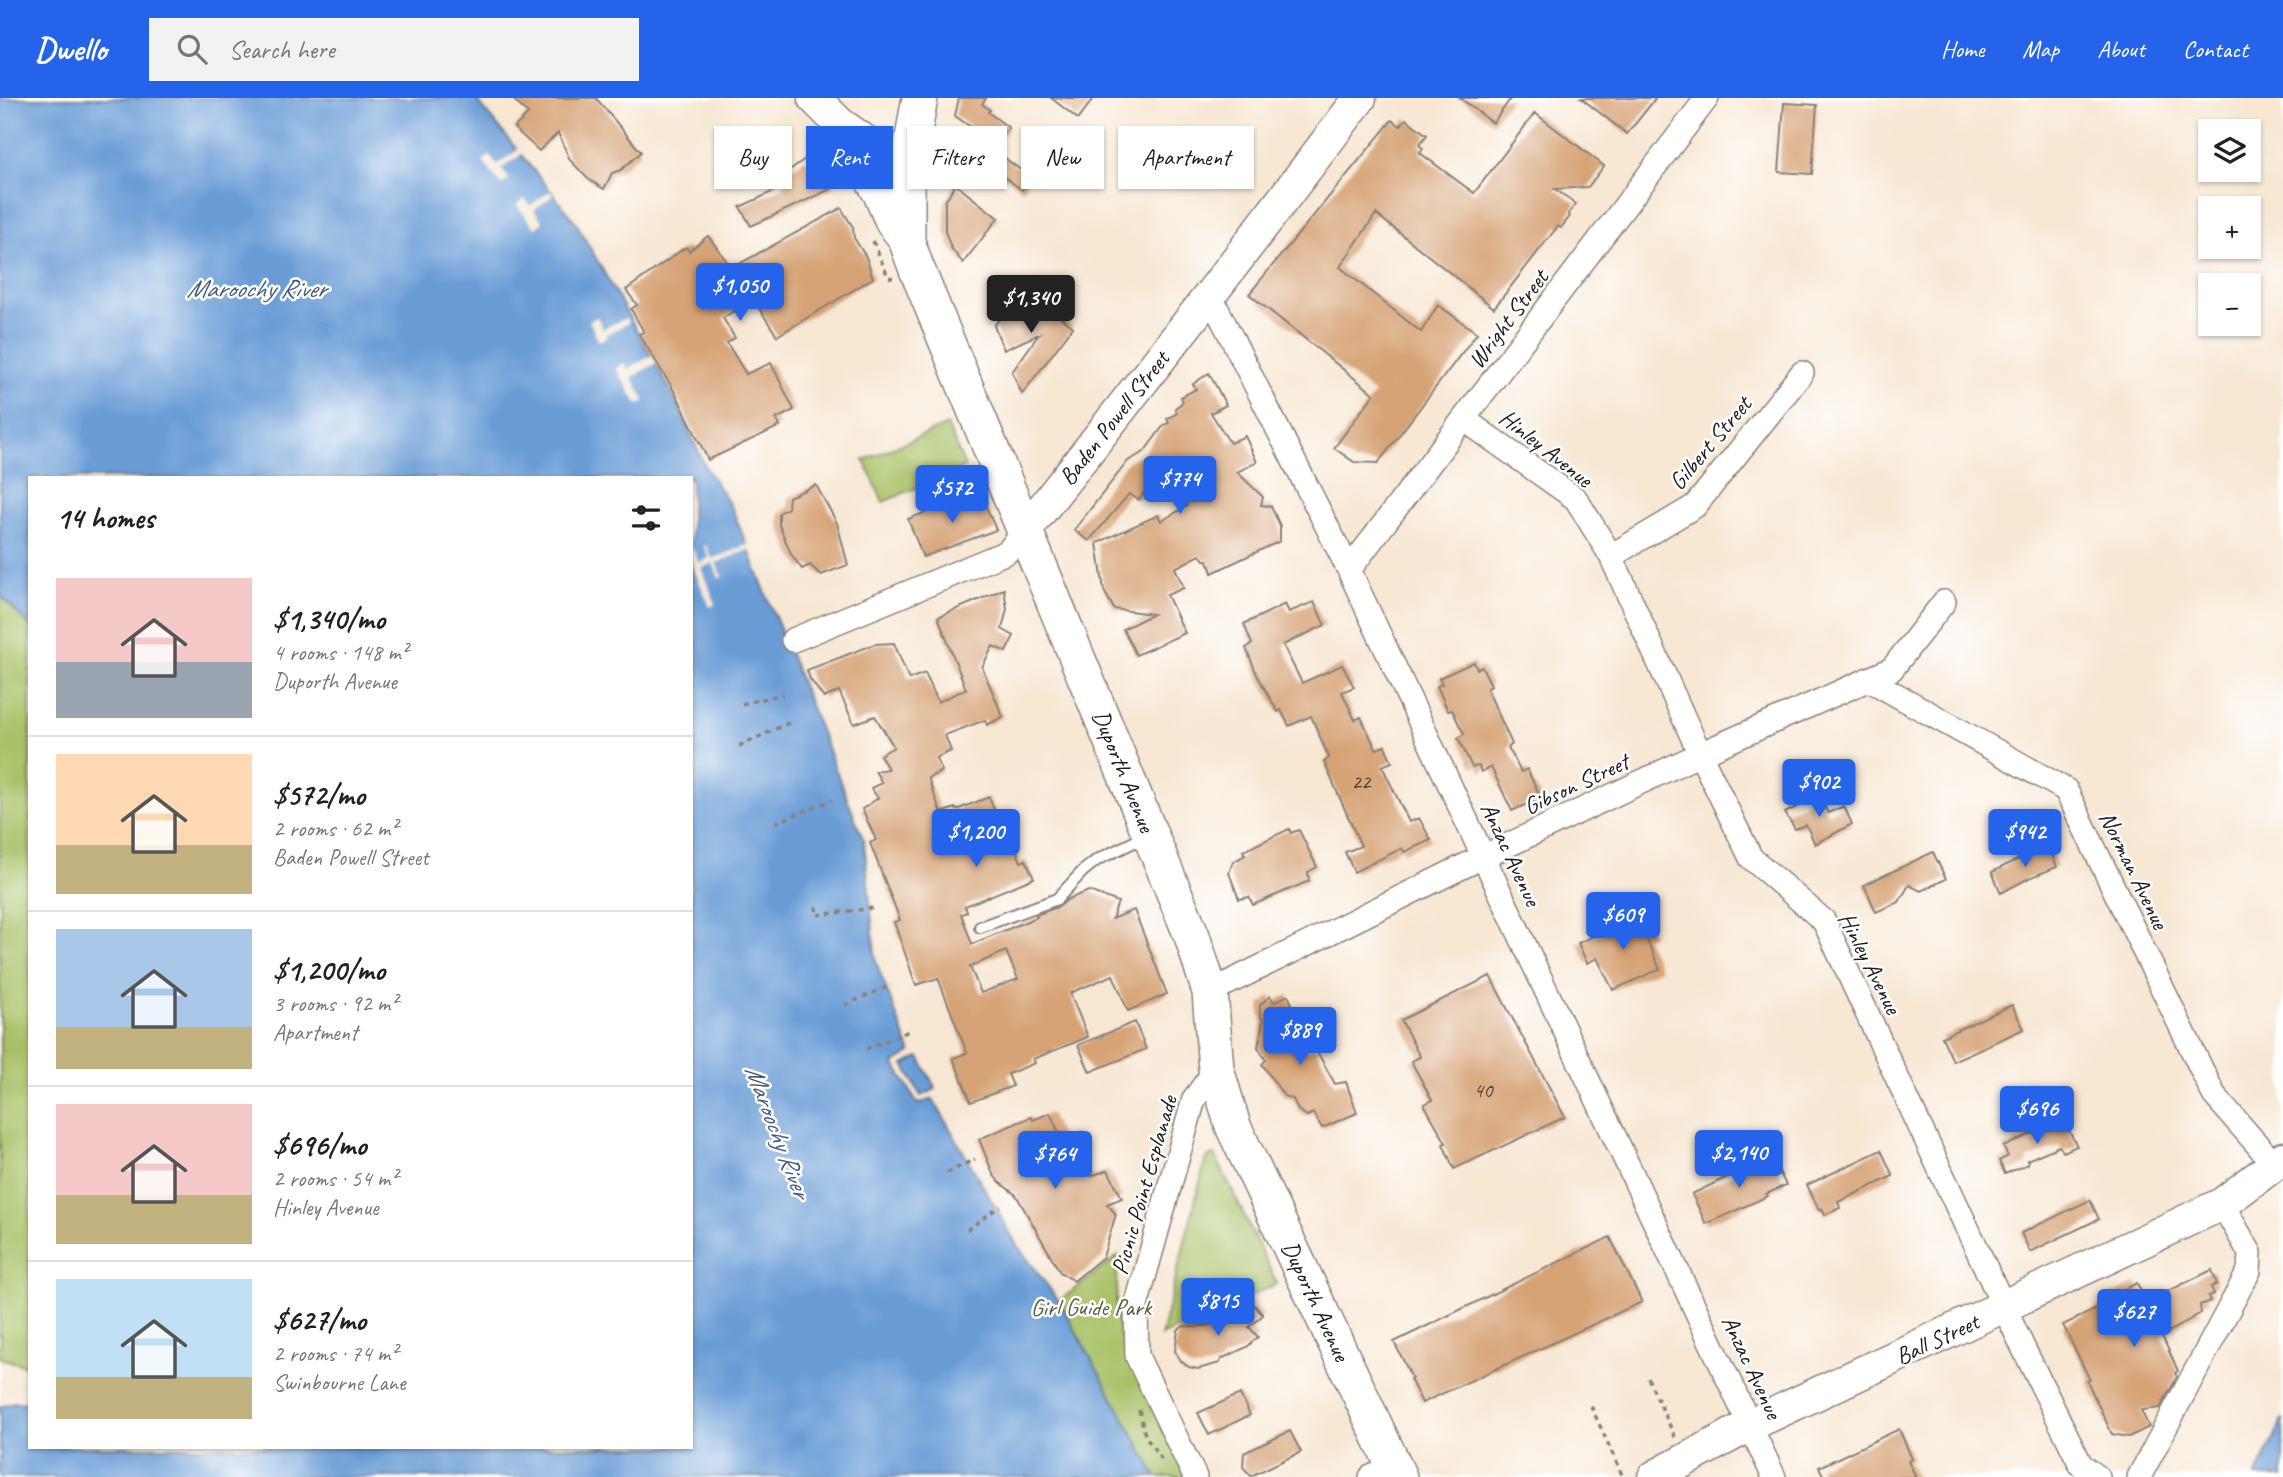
<!DOCTYPE html>
<html lang="en">
<head>
<meta charset="utf-8">
<style>
  :root { --surface:#fff; --page:#f2f2f2; --text:#222; --muted:#767676; --line:#e0e0e0; --accent:#2563eb }
  body { margin:0; font-family:Caveat,sans-serif; background:var(--page); color:var(--text); height:100vh; display:flex; flex-direction:column; font-size:26px; white-space:nowrap }
  * { box-sizing:border-box; margin:0 }
  p { font-size:23px; color:var(--muted) }
  .icon { flex:none; width:38px; height:38px; fill:none; stroke:currentColor; stroke-width:2; stroke-linecap:round; stroke-linejoin:round }
  .map { position:relative; flex:1; overflow:hidden }
  .sheet { position:absolute; left:28px; top:378px; width:665px; height:973px; display:flex; flex-direction:column; background:var(--surface); border-radius:0px; box-shadow:0 2px 5px #0004 }
  .sheet>* { flex:none }
  .top-card { position:absolute; left:714px; top:28px; width:665px; height:63px; display:flex; gap:14px }
  .fabs { position:absolute; left:2198px; top:21px; display:grid; gap:14px }
  .fabs a { display:grid; place-items:center; width:63px; height:63px; border-radius:0px; background:var(--surface); box-shadow:0 2px 5px #0004; font-size:35px }
  .price { position:absolute; translate:-50% -60px; padding:0 16px; border-radius:7px; background:var(--accent); color:#fff; font-size:23px; line-height:46px; filter:drop-shadow(0 2px 4px #0008) }
  .price::after { content:''; position:absolute; left:50%; top:42px; width:21px; height:16px; margin-left:-10px; background:inherit; clip-path:polygon(0 0,100% 0,50% 100%) }
  .price.current { background:#222; color:#fff }
  ul { padding:0; list-style:none }
  li { display:flex; align-items:center; gap:21px; height:175px; padding:0 28px }
  li+li { border-top:2px solid var(--line) }
  li span { display:grid; place-items:center; flex:none; width:196px; height:140px; border-radius:0px; color:#555 }
  li>.icon { margin-inline-start:auto }
  span .icon { width:84px; height:84px; fill:#fffc; stroke-width:1 }
  li b { font-size:30px }
  h2 { display:flex; justify-content:space-between; align-items:center; height:84px; padding:0 28px; font-size:30px }
  .tag { padding:0 24px; border-radius:0px; background:var(--surface); box-shadow:0 2px 5px #0004; font-size:24px; line-height:63px }
  .tag.current { background:var(--accent); color:#fff }
  header { display:flex; align-items:center; gap:42px; box-sizing:border-box; height:98px; padding:0 35px; background:var(--accent); color:#fff }
  header strong { font-size:33px }
  nav { display:flex; gap:38px; margin-inline-start:auto; font-size:24px }
  .search { width:490px; height:63px; background:var(--page); display:flex; align-items:center; gap:18px; box-sizing:border-box; padding:0 24px; border-radius:0px; color:var(--muted); font-size:26px }
  .map>svg:first-child { display:block }
</style>
</head>
<body>
<header>
<strong>Dwello</strong>
<div class="search"><svg class="icon" aria-label="search" viewBox="0 0 24 24"><circle cx="10" cy="10" r="6"/><path d="M15 15l6 6"/></svg>Search here</div>
<nav><a>Home</a><a>Map</a><a>About</a><a>Contact</a></nav>
</header>
<div class="map">
<svg width="2283" height="1379" viewBox="0 0 2283 1379">
  <rect width="100%" height="100%" fill="#fff"/>
  <filter id="ink" filterUnits="userSpaceOnUse"><feTurbulence type="fractalNoise" baseFrequency=".0143" numOctaves="2"/><feDisplacementMap in="SourceGraphic" scale="14" xChannelSelector="R" yChannelSelector="G"/><feConvolveMatrix kernelMatrix="1 2 1 2 8 2 1 2 1" color-interpolation-filters="sRGB"/></filter>
  <filter id="wash" filterUnits="userSpaceOnUse"><feTurbulence type="fractalNoise" baseFrequency=".00686" numOctaves="4" result="noise"/><feDisplacementMap in="SourceGraphic" scale="28" xChannelSelector="R" yChannelSelector="G"/><feGaussianBlur stdDeviation="1.57" result="paint"/><feColorMatrix in="noise" values="0 0 0 0 0 0 0 0 0 0 0 0 0 0 0 0 0 1.4 0 .05"/><feComposite in="paint" operator="in"/></filter>
  <g filter="url(#wash)">
    <rect width="100%" height="100%" fill="#f7e7d3"/>
    <!-- green -->
    <path fill="#a9c166" stroke="#626e41" stroke-width="2" d="M 947,327 L 965,369 L 883,404 L 864,362 Z
      M 0,497 L 30,528 L 30,1269 L 0,1260 Z
      M 1215,1057 L 1277,1186 L 1161,1238 L 1206,1060 Z
      M 1118,1158 L 1116,1211 L 1119,1237 L 1187,1379 L 1157,1379 L 1059,1203 Z"/>
    <!-- water -->
    <path fill="#6b9dd6" stroke="#445c79" stroke-width="2" d="M 0,0 L 475,0 L 575,123 L 672,295 L 706,370 L 732,410 L 864,743 L 876,864 L 911,955 L 894,965 L 918,1006 L 933,1001 L 1017,1147 L 1059,1203 L 1157,1379 L 0,1379 L 0,1309 L 14,1304 L 30,1305 L 30,1349 L 691,1349 L 691,380 L 30,380 L 30,528 L 0,497 Z
      M 919,959 L 936,991 L 921,998 L 904,967 Z
      M 2283,1321 L 2283,1379 L 2256,1379 Z"/>
    <!-- pier -->
    <path fill="#f7e7d3" d="M 519,51 L 522,56 L 501,71 L 509,81 L 501,87 L 483,63 L 490,58 L 497,67 Z
      M 550,93 L 553,97 L 534,112 L 543,124 L 535,130 L 517,107 L 525,101 L 530,108 Z
      M 597,219 L 603,231 L 626,220 L 628,225 L 606,236 L 607,239 L 599,243 L 589,223 Z
      M 654,256 L 658,264 L 632,279 L 645,303 L 638,307 L 616,270 L 624,265 L 628,271 Z
      M 750,446 L 752,450 L 716,465 L 722,479 L 719,480 L 713,465 L 701,470 L 716,506 L 710,509 L 691,464 L 691,447 L 699,465 L 709,460 L 704,448 L 706,447 L 712,461 Z"/>
    <g id="blocks">
      <!-- building -->
      <path fill="#d6a375" fill-rule="evenodd" d="M 512,0 L 596,0 L 641,54 L 621,72 L 612,75 L 604,91 L 588,81 L 570,62 L 558,35 L 539,53 L 514,30 L 528,16 Z
        M 959,0 L 986,0 L 982,6 L 990,12 L 988,14 L 1009,30 L 992,50 L 1031,80 L 1022,92 L 966,50 L 978,34 L 955,18 Z
        M 1051,0 L 1094,0 L 1078,21 Z
        M 1460,0 L 1511,0 L 1493,25 Z
        M 1581,0 L 1656,0 L 1627,36 Z
        M 1784,5 L 1817,7 L 1812,76 L 1779,74 Z
        M 1535,15 L 1604,68 L 1588,89 L 1555,91 L 1576,106 L 1568,116 L 1570,118 L 1561,130 L 1558,128 L 1494,210 L 1376,116 L 1340,169 L 1421,234 L 1438,207 L 1477,235 L 1378,365 L 1354,364 L 1334,350 L 1374,296 L 1249,196 L 1392,22 L 1400,28 L 1406,21 L 1427,37 L 1419,47 L 1423,50 L 1420,55 L 1474,95 Z
        M 805,61 L 835,89 L 751,128 L 740,109 L 785,88 L 780,79 Z
        M 955,86 L 998,120 L 963,165 L 951,150 L 945,133 L 945,104 Z
        M 841,110 L 853,129 L 854,140 L 866,159 L 873,180 L 777,238 L 753,201 L 723,220 L 735,240 L 727,245 L 746,276 L 771,265 L 794,312 L 776,321 L 780,328 L 708,362 L 676,296 L 639,236 L 644,234 L 631,211 L 637,207 L 626,192 L 686,149 L 689,153 L 708,138 L 732,170 Z
        M 1023,191 L 1073,229 L 1022,296 L 1012,274 L 1039,236 L 1004,252 L 994,228 Z
        M 1209,275 L 1226,307 L 1211,315 L 1230,345 L 1245,338 L 1257,364 L 1237,374 L 1263,399 L 1261,407 L 1271,408 L 1280,428 L 1280,443 L 1212,475 L 1208,462 L 1204,462 L 1200,457 L 1175,470 L 1184,490 L 1167,497 L 1185,535 L 1136,557 L 1123,531 L 1153,516 L 1114,511 L 1104,493 L 1097,445 L 1158,417 L 1161,423 L 1187,408 L 1163,367 L 1139,402 L 1129,396 L 1089,443 L 1074,432 L 1128,363 L 1144,354 L 1164,327 L 1169,325 L 1167,321 L 1177,315 L 1175,310 L 1183,304 L 1181,299 L 1196,291 L 1193,286 Z
        M 816,387 L 837,425 L 848,467 L 821,477 L 810,467 L 802,471 L 791,456 L 779,427 L 779,415 L 788,410 L 789,399 Z
        M 980,394 L 996,432 L 923,459 L 908,421 Z
        M 1004,491 L 1007,511 L 1002,531 L 1014,538 L 1006,554 L 993,548 L 982,569 L 1003,619 L 987,627 L 985,622 L 945,637 L 951,653 L 936,660 L 942,673 L 928,680 L 941,715 L 955,710 L 956,712 L 989,699 L 1004,736 L 1009,734 L 1021,764 L 1026,762 L 1034,780 L 965,808 L 967,814 L 961,816 L 972,846 L 1037,819 L 1036,817 L 1060,808 L 1068,801 L 1089,793 L 1118,804 L 1112,821 L 1134,812 L 1167,896 L 1128,913 L 1113,877 L 1070,895 L 1088,939 L 1033,961 L 1035,965 L 1008,976 L 1013,988 L 971,1004 L 953,960 L 967,955 L 938,880 L 916,887 L 894,824 L 900,822 L 870,745 L 876,742 L 862,711 L 878,700 L 871,690 L 882,685 L 875,673 L 888,671 L 880,657 L 894,649 L 875,618 L 854,626 L 839,593 L 824,600 L 810,581 L 807,572 L 875,546 L 894,545 L 909,581 L 925,575 L 938,604 L 966,591 L 938,519 ZM 1006,853 L 1018,881 L 981,895 L 970,869 Z
        M 1314,504 L 1325,527 L 1283,547 L 1302,585 L 1342,567 L 1354,589 L 1342,594 L 1355,622 L 1361,619 L 1376,651 L 1385,648 L 1392,664 L 1382,668 L 1409,724 L 1419,720 L 1431,742 L 1404,754 L 1402,750 L 1354,774 L 1345,754 L 1361,748 L 1324,664 L 1329,660 L 1311,618 L 1289,628 L 1281,612 L 1278,614 L 1257,577 L 1246,550 L 1252,546 L 1244,526 L 1285,506 L 1289,514 Z
        M 1474,564 L 1477,571 L 1482,569 L 1491,587 L 1487,591 L 1512,646 L 1508,650 L 1521,674 L 1527,671 L 1541,700 L 1512,713 L 1491,669 L 1481,674 L 1479,668 L 1472,669 L 1458,640 L 1464,636 L 1452,612 L 1448,613 L 1437,588 L 1442,586 L 1439,580 Z
        M 1818,698 L 1828,715 L 1844,708 L 1852,726 L 1815,746 L 1806,727 L 1795,731 L 1785,715 Z
        M 1289,731 L 1291,735 L 1299,732 L 1317,769 L 1308,774 L 1309,783 L 1253,807 L 1249,799 L 1239,801 L 1229,775 L 1233,764 L 1245,757 L 1243,753 Z
        M 2048,747 L 2057,769 L 2029,780 L 2001,795 L 1992,774 Z
        M 1933,754 L 1946,781 L 1921,793 L 1909,787 L 1899,804 L 1876,814 L 1864,787 Z
        M 1643,816 L 1653,837 L 1646,840 L 1660,871 L 1613,892 L 1597,860 L 1587,865 L 1578,845 Z
        M 1490,878 L 1565,1019 L 1454,1071 L 1443,1046 L 1446,1045 L 1424,1006 L 1432,1002 L 1411,963 L 1420,959 L 1401,922 Z
        M 1288,897 L 1296,916 L 1291,920 L 1307,952 L 1315,950 L 1335,986 L 1346,984 L 1357,1015 L 1322,1030 L 1313,1015 L 1307,1018 L 1298,1012 L 1293,1001 L 1284,998 L 1262,966 L 1266,962 L 1258,949 L 1263,923 L 1260,917 L 1260,907 L 1270,898 L 1274,904 Z
        M 2012,907 L 2024,931 L 1953,963 L 1942,939 Z
        M 1135,924 L 1146,951 L 1090,974 L 1078,947 Z
        M 1050,1015 L 1062,1041 L 1074,1036 L 1091,1078 L 1108,1072 L 1122,1100 L 1107,1106 L 1116,1116 L 1103,1159 L 1074,1183 L 1060,1174 L 1016,1097 L 999,1084 L 993,1076 L 979,1041 L 1031,1019 L 1033,1022 Z
        M 2063,1021 L 2077,1048 L 2063,1054 L 2059,1048 L 2027,1062 L 2028,1066 L 2005,1076 L 1999,1063 L 2008,1058 L 2003,1049 Z
        M 1881,1052 L 1893,1078 L 1838,1104 L 1840,1110 L 1825,1117 L 1822,1110 L 1819,1112 L 1807,1087 Z
        M 1771,1058 L 1786,1087 L 1766,1096 L 1768,1098 L 1706,1126 L 1692,1096 Z
        M 2090,1102 L 2099,1121 L 2030,1154 L 2021,1135 Z
        M 1610,1139 L 1642,1204 L 1422,1305 L 1410,1281 L 1412,1280 L 1394,1244 Z
        M 2212,1172 L 2217,1186 L 2211,1189 L 2214,1196 L 2208,1198 L 2210,1203 L 2200,1207 L 2201,1215 L 2162,1238 L 2178,1273 L 2175,1275 L 2177,1279 L 2160,1310 L 2141,1312 L 2149,1329 L 2129,1339 L 2112,1336 L 2087,1283 L 2090,1282 L 2063,1227 L 2107,1206 L 2105,1200 L 2137,1185 L 2146,1204 Z
        M 1250,1202 L 1263,1217 L 1249,1229 L 1258,1239 L 1247,1249 L 1221,1261 L 1220,1265 L 1198,1271 L 1189,1269 L 1181,1263 L 1175,1253 L 1178,1232 L 1184,1228 L 1195,1229 L 1210,1227 L 1220,1216 L 1234,1213 Z
        M 1240,1296 L 1250,1317 L 1209,1337 L 1198,1315 Z
        M 1899,1331 L 1912,1361 L 1908,1363 L 1916,1379 L 1824,1379 L 1819,1369 Z
        M 1290,1333 L 1301,1354 L 1251,1378 L 1243,1369 L 1244,1355 Z"/>
    </g>
  </g>
  <g filter="url(#ink)">
    <use href="#blocks" fill-opacity="0" stroke="#8a8278" stroke-width="2"/>
    <g fill="none" stroke-linecap="round" stroke-linejoin="round">
      <defs>
        <path id="lane" d="M 980,829 L 1057,801 L 1083,773 L 1097,762 L 1144,739"/>
        <path id="street" d="M 1210,197 L 1349,472 L 1774,1379
          M 1465,322 L 1576,401 L 1611,458 L 1700,656 L 1751,760 L 1824,823 L 2018,1239 L 2081,1367 L 2098,1379
          M 1611,458 L 1695,408 L 1802,275
          M 1349,472 L 1707,0
          M 793,542 L 1007,454 L 1025,433
          M 1868,581 L 2066,692 L 2214,997 L 2275,1067
          M 1210,894 L 1464,768 L 1700,656 L 1892,571 L 1944,504
          M 1195,1379 L 1137,1258 L 1136,1208 L 1194,1001 L 1216,971
          M 1371,1379 L 1394,1368
          M 2139,1379 L 2249,1173 L 2250,1155 L 2222,1106"/>
        <path id="secondary" d="M 814,0 L 839,25 L 907,73
          M 839,25 L 879,95 L 892,125 L 907,144
          M 1025,433 L 1210,197 L 1360,0
          M 1654,1379 L 1750,1327 L 2222,1106 L 2283,1060"/>
        <path id="primary" d="M 920,0 L 907,73 L 907,144 L 916,169 L 1192,838 L 1210,894 L 1216,971 L 1233,1028 L 1399,1379"/>
      </defs>
      <!-- lane casing -->
      <use href="#lane" stroke="#8a8278" stroke-width="14"/>
      <!-- street casing -->
      <use href="#street" stroke="#8a8278" stroke-width="26"/>
      <!-- secondary casing -->
      <use href="#secondary" stroke="#8a8278" stroke-width="35"/>
      <!-- primary casing -->
      <use href="#primary" stroke="#8a8278" stroke-width="38"/>
      <!-- path -->
      <path stroke="#8a8278" stroke-width="3.5" stroke-dasharray="5 5" stroke-linecap="butt" d="M 873,143 L 888,179 L 893,180
        M 742,606 L 783,596
        M 739,648 L 793,623
        M 775,725 L 832,702
        M 816,808 L 817,817 L 874,810
        M 845,907 L 891,887
        M 866,951 L 909,933
        M 947,1075 L 975,1061
        M 967,1132 L 1000,1108
        M 1648,1280 L 1675,1339
        M 1591,1308 L 1623,1379
        M 1139,1312 L 1145,1337 L 1163,1364"/>
      <!-- lane -->
      <use href="#lane" stroke="#fff" stroke-width="10"/>
      <!-- street -->
      <use href="#street" stroke="#fff" stroke-width="23"/>
      <!-- secondary -->
      <use href="#secondary" stroke="#fff" stroke-width="32"/>
      <!-- primary -->
      <use href="#primary" stroke="#fff" stroke-width="35"/>
    </g>
  </g>
  <g text-anchor="middle" stroke-width="5" stroke-linejoin="round" paint-order="stroke">
    <!-- number labels -->
    <g font-size="21" fill="#4a3e32">
      <text x="1361" y="691">22</text>
      <text x="1483" y="999">40</text>
    </g>
    <!-- street labels -->
    <g font-size="24" fill="#1c1c1c" stroke="#fff">
      <text transform="translate(1508 221) rotate(-53)" y="8">Wright Street</text>
      <text transform="translate(1114 320) rotate(-52)" y="8">Baden Powell Street</text>
      <text transform="translate(1710 345) rotate(-50)" y="8">Gilbert Street</text>
      <text transform="translate(1546 350) rotate(38)" y="8">Hinley Avenue</text>
      <text transform="translate(1124 673) rotate(68)" y="8">Duporth Avenue</text>
      <text transform="translate(1576 686) rotate(-25)" y="8">Gibson Street</text>
      <text transform="translate(1511 756) rotate(65)" y="8">Anzac Avenue</text>
      <text transform="translate(2134 772) rotate(64)" y="8">Norman Avenue</text>
      <text transform="translate(1870 865) rotate(63)" y="8">Hinley Avenue</text>
      <text transform="translate(1144 1087) rotate(-74)" y="8">Picnic Point Esplanade</text>
      <text transform="translate(1316 1203) rotate(65)" y="8">Duporth Avenue</text>
      <text transform="translate(1937 1241) rotate(-25)" y="8">Ball Street</text>
      <text transform="translate(1752 1269) rotate(65)" y="8">Anzac Avenue</text>
    </g>
    <!-- park labels -->
    <g font-size="24" fill="#545e3a" stroke="#fff">
      <text x="1091" y="1217">Girl Guide Park</text>
    </g>
    <!-- water labels -->
    <g font-size="26" font-style="italic" fill="#445c79" stroke="#fff">
      <text x="256" y="199">Maroochy River</text>
      <text transform="translate(778 1033) rotate(69)" y="9">Maroochy River</text>
    </g>
  </g>
</svg>
<div class="fabs">
<a><svg class="icon" aria-label="layers" viewBox="0 0 24 24"><path d="M12 4l9 5-9 5-9-5zM3 14l9 5 9-5"/></svg></a>
<a>+</a>
<a>−</a>
</div>
<b class="price" style="left:740px;top:225px">$1,050</b>
<b class="price current" style="left:1031px;top:237px">$1,340</b>
<b class="price" style="left:1180px;top:418px">$774</b>
<b class="price" style="left:952px;top:427px">$572</b>
<b class="price" style="left:1819px;top:721px">$902</b>
<b class="price" style="left:976px;top:771px">$1,200</b>
<b class="price" style="left:2025px;top:771px">$942</b>
<b class="price" style="left:1623px;top:854px">$609</b>
<b class="price" style="left:1300px;top:969px">$889</b>
<b class="price" style="left:2037px;top:1048px">$696</b>
<b class="price" style="left:1739px;top:1092px">$2,140</b>
<b class="price" style="left:1055px;top:1093px">$764</b>
<b class="price" style="left:1218px;top:1240px">$815</b>
<b class="price" style="left:2134px;top:1251px">$627</b>
<div class="top-card">
<a class="tag">Buy</a>
<a class="tag current">Rent</a>
<a class="tag">Filters</a>
<a class="tag">New</a>
<a class="tag">Apartment</a>
</div>
<section class="sheet">
<h2>14 homes<svg class="icon" aria-label="filters" viewBox="0 0 24 24"><path d="M4 7h16M4 17h16"/><circle cx="9" cy="7" r="2"/><circle cx="15" cy="17" r="2"/></svg></h2>
<ul>
<li><span style="background:linear-gradient(#f6c9c9 60%,#9aa5b1 0)"><svg class="icon" aria-label="home" viewBox="0 0 24 24"><path d="M3 11l9-7 9 7M6 9v11h12V9"/></svg></span><div><b>$1,340/mo</b><p>4 rooms · 148 m²</p><p>Duporth Avenue</p></div></li>
<li><span style="background:linear-gradient(#ffd9b3 65%,#c2b280 0)"><svg class="icon" aria-label="home" viewBox="0 0 24 24"><path d="M3 11l9-7 9 7M6 9v11h12V9"/></svg></span><div><b>$572/mo</b><p>2 rooms · 62 m²</p><p>Baden Powell Street</p></div></li>
<li><span style="background:linear-gradient(#a9c7e8 70%,#c2b280 0)"><svg class="icon" aria-label="home" viewBox="0 0 24 24"><path d="M3 11l9-7 9 7M6 9v11h12V9"/></svg></span><div><b>$1,200/mo</b><p>3 rooms · 92 m²</p><p>Apartment</p></div></li>
<li><span style="background:linear-gradient(#f6c9c9 65%,#c2b280 0)"><svg class="icon" aria-label="home" viewBox="0 0 24 24"><path d="M3 11l9-7 9 7M6 9v11h12V9"/></svg></span><div><b>$696/mo</b><p>2 rooms · 54 m²</p><p>Hinley Avenue</p></div></li>
<li><span style="background:linear-gradient(#bfe0f5 70%,#c2b280 0)"><svg class="icon" aria-label="home" viewBox="0 0 24 24"><path d="M3 11l9-7 9 7M6 9v11h12V9"/></svg></span><div><b>$627/mo</b><p>2 rooms · 74 m²</p><p>Swinbourne Lane</p></div></li>
</ul>
</section>
</div>
</body>
</html>
